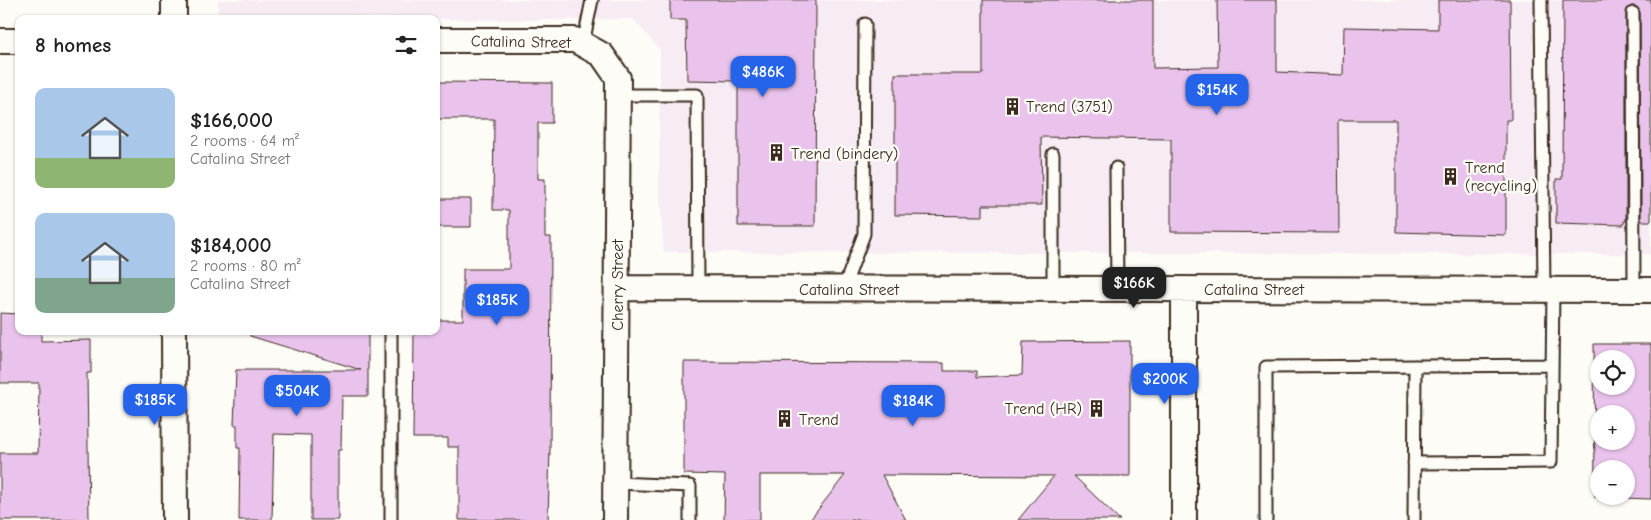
<!DOCTYPE html>
<html lang="en">
<head>
<meta charset="utf-8">
<style>
  :root { --surface:#fff; --page:#f6f6f6; --text:#222; --muted:#767676; --accent:#2563eb }
  body { margin:0; font-family:"Comic Neue",sans-serif; background:var(--page); color:var(--text); height:100vh; display:flex; flex-direction:column; font-size:19px; white-space:nowrap }
  * { box-sizing:border-box; margin:0 }
  p { font-size:16px; color:var(--muted) }
  .icon { flex:none; width:28px; height:28px; fill:none; stroke:currentColor; stroke-width:2; stroke-linecap:round; stroke-linejoin:round }
  .map { position:relative; flex:1; overflow:hidden }
  .drawer { position:absolute; left:15px; top:15px; width:425px; height:320px; display:flex; flex-direction:column; background:var(--surface); border-radius:10px; box-shadow:0 1px 4px #0004 }
  .drawer>* { flex:none }
  .controls { position:absolute; left:1590px; top:350px; display:grid; gap:10px }
  .controls a { display:grid; place-items:center; width:45px; height:45px; border-radius:50%; background:var(--surface); box-shadow:0 1px 4px #0004; font-size:25px }
  .price { position:absolute; translate:-50% -42px; padding:0 11px; border-radius:10px; background:var(--accent); color:#fff; font-size:16px; line-height:32px; filter:drop-shadow(0 1px 2px #0008) }
  .price::after { content:''; position:absolute; left:50%; top:30px; width:15px; height:11px; margin-left:-8px; background:inherit; clip-path:polygon(0 0,100% 0,50% 100%) }
  .price.current { background:#222; color:#fff }
  ul { padding:0; list-style:none }
  li { display:flex; align-items:center; gap:15px; height:125px; padding:0 20px }
  li span { display:grid; place-items:center; flex:none; width:140px; height:100px; border-radius:10px; color:#555 }
  li>.icon { margin-inline-start:auto }
  span .icon { width:60px; height:60px; fill:#fffc; stroke-width:1 }
  li b { font-size:21px }
  h2 { display:flex; justify-content:space-between; align-items:center; height:60px; padding:0 20px; font-size:21px }
  .map>svg:first-child { display:block }
</style>
</head>
<body>
<div class="map">
<svg width="1651" height="520" viewBox="0 0 1651 520">
  <rect width="100%" height="100%" fill="#fdfcf7"/>
  <filter id="ink" filterUnits="userSpaceOnUse"><feTurbulence type="fractalNoise" baseFrequency=".02" numOctaves="2"/><feDisplacementMap in="SourceGraphic" scale="10" xChannelSelector="R" yChannelSelector="G"/><feConvolveMatrix kernelMatrix="1 2 1 2 8 2 1 2 1" color-interpolation-filters="sRGB"/></filter>
  <g filter="url(#ink)">
    <!-- built -->
    <path fill="#f7ebf4" d="M 218,0 L 1651,0 L 1651,254 L 664,252 L 659,185 L 660,50 L 633,19 L 517,20 L 218,15 Z"/>
    <!-- building -->
    <path fill="#eac3ec" stroke="#3b2a1e" fill-rule="evenodd" d="M 670,0 L 816,0 L 815,226 L 738,226 L 738,81 L 687,80 L 686,20 L 670,20 Z
      M 983,0 L 1153,0 L 1153,68 L 1218,67 L 1217,0 L 1277,0 L 1277,72 L 1343,75 L 1344,27 L 1438,29 L 1438,0 L 1510,0 L 1511,120 L 1506,120 L 1506,235 L 1396,232 L 1396,120 L 1338,120 L 1339,233 L 1171,232 L 1171,139 L 1041,137 L 1042,205 L 983,205 L 983,216 L 895,215 L 895,74 L 983,74 Z
      M 1563,0 L 1651,0 L 1651,221 L 1641,221 L 1640,13 L 1637,7 L 1632,6 L 1627,9 L 1626,13 L 1626,221 L 1624,221 L 1624,225 L 1556,223 L 1556,179 L 1562,179 Z
      M 436,82 L 552,83 L 552,123 L 538,123 L 538,179 L 545,179 L 545,237 L 551,237 L 550,448 L 548,520 L 459,520 L 459,447 L 448,447 L 448,438 L 413,438 L 414,331 L 436,331 L 436,320 L 463,320 L 463,269 L 509,269 L 509,210 L 493,210 L 494,119 L 436,119 Z
      M 436,199 L 471,199 L 471,227 L 436,227 Z
      M 0,313 L 19,314 L 19,331 L 41,331 L 41,341 L 91,340 L 91,373 L 87,373 L 89,520 L 0,520 L 0,453 L 38,453 L 39,383 L 0,383 Z
      M 250,331 L 368,331 L 368,396 L 342,396 L 341,450 L 338,450 L 338,520 L 311,520 L 311,435 L 274,434 L 272,520 L 239,520 L 240,448 L 237,448 L 237,425 L 234,425 L 236,370 L 361,370 L 250,336 Z
      M 1130,341 L 1130,476 L 1074,476 L 1120,520 L 1018,520 L 1054,476 L 882,475 L 906,520 L 810,520 L 845,475 L 760,475 L 760,520 L 724,520 L 725,475 L 684,474 L 684,362 L 944,363 L 944,371 L 977,371 L 977,377 L 1022,375 L 1023,342 Z
      M 1594,344 L 1651,344 L 1651,499 L 1595,497 ZM 1599,359 L 1626,359 L 1626,386 L 1599,386 ZM 1599,414 L 1626,414 L 1626,441 L 1599,441 ZM 1599,469 L 1626,469 L 1626,496 L 1599,496 Z"/>
    <g fill="none" stroke-linecap="round" stroke-linejoin="round">
      <defs>
        <path id="service" d="M 1541,0 L 1544,290
          M 1633,13 L 1634,290
          M 583,44 L 592,0
          M 618,95 L 697,95 L 698,288
          M 1053,154 L 1053,289
          M 1116,168 L 1117,289
          M 843,290 L 864,234 L 865,24
          M 391,331 L 391,520
          M 1414,463 L 1551,462 L 1553,290
          M 615,483 L 690,486 L 690,520
          M 1266,520 L 1266,367 L 1552,365
          M 1414,520 L 1415,366"/>
        <path id="minor" d="M 174,19 L 174,0
          M 436,40 L 575,40 L 602,55 L 618,78 L 615,520
          M 0,41 L 19,41
          M 617,288 L 1651,290
          M 174,331 L 175,520
          M 1184,520 L 1184,289"/>
      </defs>
      <!-- service casing -->
      <use href="#service" stroke="#3b2a1e" stroke-width="15"/>
      <!-- minor casing -->
      <use href="#minor" stroke="#3b2a1e" stroke-width="28"/>
      <!-- service -->
      <use href="#service" stroke="#fdfcf7" stroke-width="11"/>
      <!-- minor -->
      <use href="#minor" stroke="#fdfcf7" stroke-width="24"/>
    </g>
  </g>
  <!-- icons -->
  <defs>
    <symbol id="building-bare" viewBox="-9 -9 18 18"><path d="M-4-6H4V6H1V3H-1V6H-4ZM-2.5-4.3h1.7v1.8h-1.7ZM.8-4.3h1.7v1.8H.8ZM-2.5-1h1.7V.8h-1.7ZM.8-1h1.7V.8H.8Z" fill="#3b2a1e" stroke="#fdfcf7" stroke-width="2.5" paint-order="stroke"/></symbol>
  </defs>
  <g fill-rule="evenodd">
    <use href="#building-bare" x="1000" y="94" width="25" height="25"/>
    <use href="#building-bare" x="764" y="140" width="25" height="25"/>
    <use href="#building-bare" x="1438" y="164" width="25" height="25"/>
    <use href="#building-bare" x="1084" y="396" width="25" height="25"/>
    <use href="#building-bare" x="772" y="406" width="25" height="25"/>
  </g>
  <g text-anchor="middle" stroke-width="4.5" stroke-linejoin="round" paint-order="stroke">
    <!-- street labels -->
    <g font-size="16" fill="#3b2a1e" stroke="#fdfcf7">
      <text transform="translate(521 41) rotate(1)" y="6">Catalina Street</text>
      <text transform="translate(617 285) rotate(-90)" y="6">Cherry Street</text>
      <text x="849" y="295">Catalina Street</text>
      <text x="1254" y="295">Catalina Street</text>
    </g>
    <!-- poi labels -->
    <g font-size="16" fill="#3b2a1e" stroke="#fdfcf7" text-anchor="start">
      <text x="1026" y="112">Trend (3751)</text>
      <text x="791" y="159">Trend (bindery)</text>
      <text x="1465" y="173">Trend<tspan x="1465" dy="18">(recycling)</tspan></text>
      <text x="1082" y="414" text-anchor="end">Trend (HR)</text>
      <text x="799" y="425">Trend</text>
    </g>
  </g>
</svg>
<div class="controls">
<a><svg class="icon" aria-label="locate" viewBox="0 0 24 24"><circle cx="12" cy="12" r="6"/><path d="M12 2v4M12 18v4M2 12h4M18 12h4"/></svg></a>
<a>+</a>
<a>−</a>
</div>
<b class="price" style="left:763px;top:98px">$486K</b>
<b class="price" style="left:1217px;top:116px">$154K</b>
<b class="price current" style="left:1134px;top:309px">$166K</b>
<b class="price" style="left:497px;top:326px">$185K</b>
<b class="price" style="left:1165px;top:405px">$200K</b>
<b class="price" style="left:297px;top:417px">$504K</b>
<b class="price" style="left:155px;top:426px">$185K</b>
<b class="price" style="left:913px;top:427px">$184K</b>
<section class="drawer">
<h2>8 homes<svg class="icon" aria-label="filters" viewBox="0 0 24 24"><path d="M4 7h16M4 17h16"/><circle cx="9" cy="7" r="2"/><circle cx="15" cy="17" r="2"/></svg></h2>
<ul>
<li><span style="background:linear-gradient(#a9c7e8 70%,#8fb573 0)"><svg class="icon" aria-label="home" viewBox="0 0 24 24"><path d="M3 11l9-7 9 7M6 9v11h12V9"/></svg></span><div><b>$166,000</b><p>2 rooms · 64 m²</p><p>Catalina Street</p></div></li>
<li><span style="background:linear-gradient(#a9c7e8 65%,#7fa58c 0)"><svg class="icon" aria-label="home" viewBox="0 0 24 24"><path d="M3 11l9-7 9 7M6 9v11h12V9"/></svg></span><div><b>$184,000</b><p>2 rooms · 80 m²</p><p>Catalina Street</p></div></li>
</ul>
</section>
</div>
</body>
</html>
